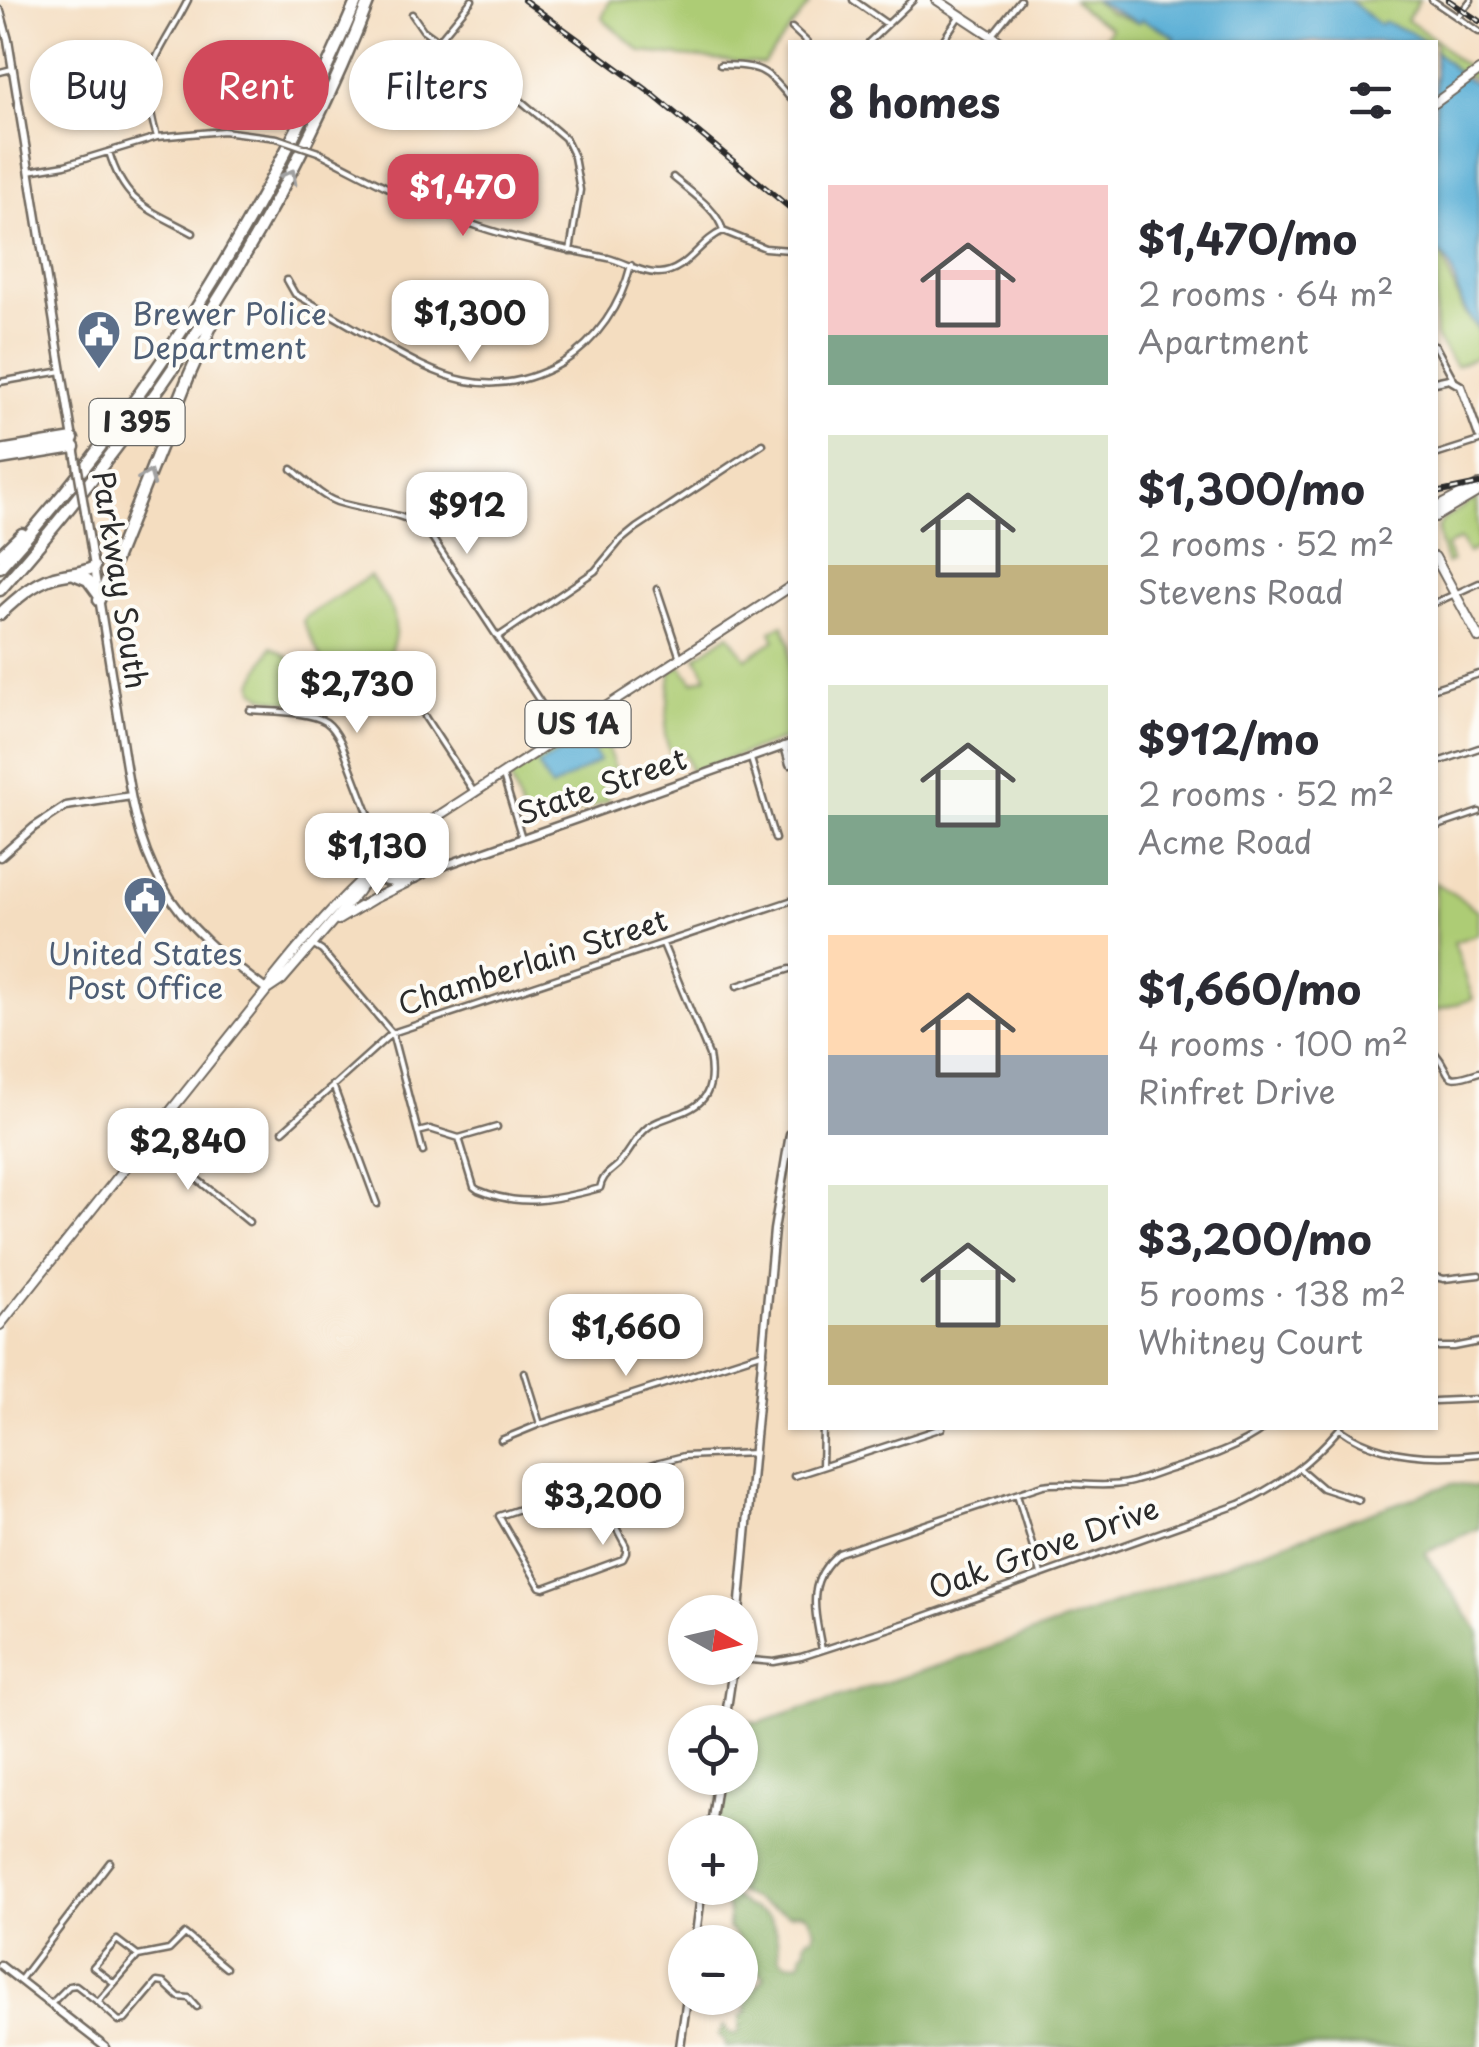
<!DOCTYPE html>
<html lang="en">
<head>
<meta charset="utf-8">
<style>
  :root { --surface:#fff; --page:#f7f7f7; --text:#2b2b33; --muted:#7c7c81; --accent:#d1495b }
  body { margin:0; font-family:"Playpen Sans",sans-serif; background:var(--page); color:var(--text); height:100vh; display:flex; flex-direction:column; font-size:38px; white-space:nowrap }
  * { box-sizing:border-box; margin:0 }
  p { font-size:32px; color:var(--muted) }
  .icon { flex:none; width:55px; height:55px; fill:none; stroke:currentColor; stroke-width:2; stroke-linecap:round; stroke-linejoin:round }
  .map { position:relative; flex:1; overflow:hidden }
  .panel { position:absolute; left:788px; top:40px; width:650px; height:1390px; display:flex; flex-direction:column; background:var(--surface); border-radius:0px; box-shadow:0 2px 8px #0004 }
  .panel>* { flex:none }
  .banner { position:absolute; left:30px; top:40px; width:608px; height:90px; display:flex; gap:20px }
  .needle { width:65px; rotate:98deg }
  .tools { position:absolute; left:668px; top:1595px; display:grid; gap:20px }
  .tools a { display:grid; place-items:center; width:90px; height:90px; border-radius:50%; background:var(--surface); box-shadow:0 2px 8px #0004; font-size:50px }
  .price { position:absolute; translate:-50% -85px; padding:0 22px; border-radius:20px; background:#fff; color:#222; font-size:32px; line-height:65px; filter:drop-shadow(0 2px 5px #0008) }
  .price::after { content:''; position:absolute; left:50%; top:60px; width:30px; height:22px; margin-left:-15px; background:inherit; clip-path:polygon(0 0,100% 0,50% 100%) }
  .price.on { background:var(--accent); color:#fff }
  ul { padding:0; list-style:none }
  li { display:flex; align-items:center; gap:30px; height:250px; padding:0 40px }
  li span { display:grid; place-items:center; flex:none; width:280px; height:200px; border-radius:0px; color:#555 }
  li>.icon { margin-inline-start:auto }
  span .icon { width:120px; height:120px; fill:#fffc; stroke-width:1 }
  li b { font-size:42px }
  h2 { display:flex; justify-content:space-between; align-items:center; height:120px; padding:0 40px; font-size:42px }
  .pill { padding:0 35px; border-radius:45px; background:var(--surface); box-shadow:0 2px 8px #0004; font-size:35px; line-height:90px }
  .pill.on { background:var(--accent); color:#fff }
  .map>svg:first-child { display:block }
</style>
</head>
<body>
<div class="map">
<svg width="1479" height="2047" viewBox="0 0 1479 2047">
  <rect width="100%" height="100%" fill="#fdfcf7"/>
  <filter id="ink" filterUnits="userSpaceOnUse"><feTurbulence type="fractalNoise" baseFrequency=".01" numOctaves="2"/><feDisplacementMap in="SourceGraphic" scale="20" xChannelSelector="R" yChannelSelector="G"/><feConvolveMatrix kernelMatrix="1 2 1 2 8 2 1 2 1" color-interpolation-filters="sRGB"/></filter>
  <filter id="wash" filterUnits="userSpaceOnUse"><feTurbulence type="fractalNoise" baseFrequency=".0048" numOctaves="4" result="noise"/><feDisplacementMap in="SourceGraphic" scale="40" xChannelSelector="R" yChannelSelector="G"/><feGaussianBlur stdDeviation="2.25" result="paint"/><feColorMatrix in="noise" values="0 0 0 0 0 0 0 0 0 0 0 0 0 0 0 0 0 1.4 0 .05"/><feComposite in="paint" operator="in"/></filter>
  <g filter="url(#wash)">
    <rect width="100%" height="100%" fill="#f4ddc0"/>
    <!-- green -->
    <path fill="#adcc74" stroke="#6c7c50" stroke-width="2.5" d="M 610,0 L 801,0 L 809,5 L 763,64 L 641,52 L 602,18 Z
      M 1073,0 L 1092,0 L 1109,12 L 1138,23 L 1142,19 C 1153,26 1164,29 1175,37 L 1173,42 L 1112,42 L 1105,38 L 1111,28 L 1084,11 Z
      M 1349,0 L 1419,0 L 1407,20 L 1439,42 L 1454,58 L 1479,75 L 1479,82 L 1467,74 L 1463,77 L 1435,51 L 1435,42 C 1425,42 1394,27 1384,22 L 1381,26 Z
      M 1435,253 L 1443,258 L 1462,309 L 1479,331 L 1479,356 L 1456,366 L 1435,336 Z
      M 1477,498 L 1479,547 L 1468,553 L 1460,539 L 1446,547 L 1452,561 L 1447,564 C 1428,514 1441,524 1477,498 Z
      M 370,576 C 377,587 391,603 394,616 C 402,660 370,674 337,690 L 303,622 L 305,617 Z
      M 783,625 L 790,644 L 790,737 L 691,772 L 685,754 L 670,753 L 665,735 L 671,672 L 681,665 L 693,682 L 707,677 L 696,657 L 729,634 L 746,659 L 775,640 L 771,631 Z
      M 271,647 C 298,658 304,677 301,705 L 264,697 L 254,690 L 253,683 Z
      M 597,720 L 617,773 L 602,780 L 609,801 L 528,829 L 510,777 Z
      M 1435,882 L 1479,911 L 1479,934 L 1454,942 L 1473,999 L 1435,1011 Z"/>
    <!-- forest -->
    <path fill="#8ab066" stroke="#5a6e48" stroke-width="2.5" d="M 1451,1484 L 1479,1487 L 1479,1528 L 1425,1553 L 1479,1632 L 1479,2047 L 725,2047 L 724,2041 L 719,2036 L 724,2025 L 729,2033 L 735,2035 L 739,2032 L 741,2016 L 748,2011 L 745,2009 L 750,1994 L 765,1977 L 756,1969 C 756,1957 737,1937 728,1928 C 728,1916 732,1909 722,1902 L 722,1897 C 733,1895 735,1898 744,1905 C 751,1910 762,1911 768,1916 C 777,1925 778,1946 780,1958 L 785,1962 L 799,1963 L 802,1959 L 802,1952 L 806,1950 L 805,1943 L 808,1938 L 813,1937 L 815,1930 L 808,1915 L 799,1912 L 790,1914 L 768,1906 L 729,1888 L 740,1888 L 740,1832 L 714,1832 L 721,1778 L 740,1778 L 740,1722 L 729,1722 L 730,1718 L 758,1723 L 962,1658 Z"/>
    <!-- water -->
    <path fill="#58aed5" stroke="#426c80" stroke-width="2.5" d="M 1094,0 L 1349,0 L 1380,25 L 1384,22 L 1410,32 L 1425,42 L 1174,42 L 1175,37 C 1164,29 1153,26 1142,19 L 1139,23 Z
      M 1435,51 L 1463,77 L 1479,85 L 1479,329 C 1472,320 1465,311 1461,301 C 1454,283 1454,259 1435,251 Z
      M 586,738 L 599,761 L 551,788 L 538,765 Z"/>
  </g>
  <g filter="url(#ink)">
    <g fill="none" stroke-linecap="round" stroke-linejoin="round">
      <defs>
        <path id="street" d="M 853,0 L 887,24
          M 1432,0 L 1479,32
          M 412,14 L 423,30 L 520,100 L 565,138 L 574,157 L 580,190 L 570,251
          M 1458,16 L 1471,0
          M 792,28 L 807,42
          M 992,35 L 1020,0
          M 440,39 L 472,0
          M 869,42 L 913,0
          M 942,42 L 960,15
          M 720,65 C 760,66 764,67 790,98
          M 0,72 L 12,69
          M 157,137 C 136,68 159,58 188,0
          M 109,152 C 125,205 149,209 193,233
          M 318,152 C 371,179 423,208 480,227 C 522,241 564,249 608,258 C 624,262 643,274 659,273 C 687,272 700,240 723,231 L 765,248 L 790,250
          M 29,171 L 65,165 L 157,137 L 223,131 L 277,138
          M 673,177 C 690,192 718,209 723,231
          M 287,280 L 295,294 C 322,309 349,325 375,340 C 439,377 490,404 562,363 C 597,341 621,305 631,265
          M 1435,345 L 1454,380
          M 0,382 L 62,371
          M 1435,455 L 1479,441
          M 292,469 C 306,480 320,496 337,502 C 367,512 401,510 427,530 L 562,735
          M 657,589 L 679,655
          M 1435,603 L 1479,583
          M 498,637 L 595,571 L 620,541 L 636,528 L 763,444
          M 1435,688 L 1479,674
          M 250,710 C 270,712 309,711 326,722 C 333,727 337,734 341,742 L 385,857
          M 425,717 L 474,792
          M 751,759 L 775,839
          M 1435,763 L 1479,748
          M 503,776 L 522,838
          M 1435,827 L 1479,812
          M 314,946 L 322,951 L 392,1033 L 423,1152
          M 737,986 L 790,969
          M 1435,1053 C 1454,1075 1440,1085 1479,1072
          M 333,1085 L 377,1204
          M 283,1131 L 392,1033 L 790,901
          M 418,1132 L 430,1129 L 459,1138
          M 459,1138 L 474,1187 L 478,1190 C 521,1208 555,1200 600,1188 C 603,1175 608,1174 618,1165 C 629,1154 635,1138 647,1128 C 655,1121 666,1119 675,1115 C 708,1105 715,1088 709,1055 L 663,944
          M 459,1138 L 497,1127
          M 151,1141 L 249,1222
          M 1435,1277 L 1444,1279 L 1479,1275
          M 1435,1347 L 1454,1347 L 1479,1342
          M 524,1372 L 540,1424
          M 1435,1401 L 1479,1399
          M 1340,1429 C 1378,1457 1433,1459 1479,1454
          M 501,1440 L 540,1424 L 764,1352
          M 822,1466 L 823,1428
          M 1300,1469 L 1322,1488 L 1359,1500
          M 794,1476 L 942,1428
          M 593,1485 L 626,1546 L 626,1553 L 623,1559 L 544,1588 L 540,1587 L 499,1516 L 660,1462 L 684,1456 L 755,1453
          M 1017,1494 L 1041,1574
          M 822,1650 C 815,1611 805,1581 839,1553 L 1043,1485 C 1069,1481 1095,1488 1121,1484 C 1136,1482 1151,1476 1165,1471 C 1200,1460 1236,1450 1265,1428
          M 740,1659 L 774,1662 L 801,1657 L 906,1623 L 1240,1504 C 1281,1484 1310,1463 1340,1428
          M 681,1666 L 685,1667
          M 698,1668 L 733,1670
          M 20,1980 L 110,1862
          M 114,1983 L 93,1967 L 117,1940 L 138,1956
          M 98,2002 L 119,2021 L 125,2020 L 157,1982 L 164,1983 L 179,1997 L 189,1998 L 197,2007
          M 51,2004 L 69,1986 L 76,1985 L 98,2002 L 138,1956 L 169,1950 L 185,1934 L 226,1968"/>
        <path id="secondary" d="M 0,11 L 8,40 L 76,458
          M 1435,382 L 1449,379 L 1461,386 L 1479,436
          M 85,511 C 96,581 108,652 119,722 C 128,777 133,834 161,883 C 187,929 226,959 267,990
          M 785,746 L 790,764
          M 0,857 L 34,827 L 66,806 L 131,796
          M 373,869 C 398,882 404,876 429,871 L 790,744
          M 373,869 L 376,878 C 393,886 409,884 424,874
          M 739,1612 L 774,1230 L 790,1134
          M 725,1722 L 733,1668
          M 710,1832 L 718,1778
          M 695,1942 L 702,1888
          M 0,1965 L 105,2047
          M 680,2047 L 687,1998"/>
        <path id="primary" d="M 937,0 L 1001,42
          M 1435,103 L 1479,71
          M 1435,508 L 1479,485
          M 1435,517 L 1479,491
          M 1435,557 L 1479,638
          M 338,920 L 373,899 L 408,882
          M 267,990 L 282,980 L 358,892 L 367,878
          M 0,1325 L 267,990 L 273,979 C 323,916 370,865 435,818 L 790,587"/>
        <path id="highway" d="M 0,451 L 73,439
          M 0,459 L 74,447
          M 0,555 L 22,534
          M 0,567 C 153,400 268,207 357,0
          M 76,575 L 88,580 L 99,595
          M 0,590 C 155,414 284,219 369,0
          M 99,600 L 188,378 L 216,315
          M 0,614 C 16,599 33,584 54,577 C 68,573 82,574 94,567"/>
      </defs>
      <!-- street casing -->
      <use href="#street" stroke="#71695f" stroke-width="9"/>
      <!-- secondary casing -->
      <use href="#secondary" stroke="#71695f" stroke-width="11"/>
      <!-- primary casing -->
      <use href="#primary" stroke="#71695f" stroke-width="12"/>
      <!-- highway casing -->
      <use href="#highway" stroke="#71695f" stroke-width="15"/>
      <!-- street -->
      <use href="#street" stroke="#fff" stroke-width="4"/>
      <!-- secondary -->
      <use href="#secondary" stroke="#fff" stroke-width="6"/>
      <!-- primary -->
      <use href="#primary" stroke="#fff" stroke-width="8"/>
      <!-- highway -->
      <use href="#highway" stroke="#fff" stroke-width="10"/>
      <defs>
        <path id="rail" d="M 524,0 L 647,90 L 790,208
          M 1448,0 L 1479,21
          M 1435,493 L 1479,484"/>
      </defs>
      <!-- rail casing -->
      <use href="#rail" stroke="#2b2b2b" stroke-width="6"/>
      <!-- rail -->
      <use href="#rail" stroke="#fdfcf7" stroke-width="2.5" stroke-dasharray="8" stroke-linecap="butt"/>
      <defs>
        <path id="street-bridge" d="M 277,138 L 318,152"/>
        <path id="secondary-bridge" d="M 76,458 L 85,511"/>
      </defs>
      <!-- street-bridge casing -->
      <use href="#street-bridge" stroke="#71695f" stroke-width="9" stroke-linecap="butt"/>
      <!-- secondary-bridge casing -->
      <use href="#secondary-bridge" stroke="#71695f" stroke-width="11" stroke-linecap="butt"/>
      <!-- street-bridge -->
      <use href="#street-bridge" stroke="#fff" stroke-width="4"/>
      <!-- secondary-bridge -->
      <use href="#secondary-bridge" stroke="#fff" stroke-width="6"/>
    </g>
    <!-- one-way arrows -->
    <defs><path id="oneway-chevron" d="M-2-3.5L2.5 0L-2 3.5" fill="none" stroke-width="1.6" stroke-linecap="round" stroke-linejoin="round" transform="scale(2.5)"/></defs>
    <g stroke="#a0a0a0">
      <use href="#oneway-chevron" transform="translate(290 176) rotate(-62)"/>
      <use href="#oneway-chevron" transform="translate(148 477) rotate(-68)"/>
    </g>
  </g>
  <!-- icons -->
  <defs>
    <symbol id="civic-pin" viewBox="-11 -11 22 30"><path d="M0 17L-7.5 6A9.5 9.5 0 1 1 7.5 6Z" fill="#5c6f8a" stroke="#fdfcf7"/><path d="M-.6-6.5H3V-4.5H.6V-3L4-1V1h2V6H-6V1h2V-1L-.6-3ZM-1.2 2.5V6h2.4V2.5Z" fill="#fff"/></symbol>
  </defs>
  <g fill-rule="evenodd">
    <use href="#civic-pin" x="74" y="307" width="50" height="68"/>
    <use href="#civic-pin" x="120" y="873" width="50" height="68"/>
  </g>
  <g text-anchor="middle" stroke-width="8" stroke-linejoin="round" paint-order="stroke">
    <!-- shield labels -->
    <g fill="#fdfcf7" stroke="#6a6a68" stroke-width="2.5">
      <rect x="89.5" y="399" width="95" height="46" rx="8"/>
      <rect x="525.5" y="701" width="105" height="46" rx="8"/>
    </g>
    <g font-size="28" font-weight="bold" fill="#2b2b2b">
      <text x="137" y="432">I 395</text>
      <text x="578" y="734">US 1A</text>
    </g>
    <!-- service labels -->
    <g font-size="30" fill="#4e5e75" stroke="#fdfcf7" text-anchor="start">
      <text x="132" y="325">Brewer Police<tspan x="132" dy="34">Department</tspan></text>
      <text x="145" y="965" text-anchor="middle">United States<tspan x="145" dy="34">Post Office</tspan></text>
    </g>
    <!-- street labels -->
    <g font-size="30" fill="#2b2b2b" stroke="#fdfcf7">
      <text transform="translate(119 580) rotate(81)" y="10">Parkway South</text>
      <text transform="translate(602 787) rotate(-19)" y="10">State Street</text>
      <text transform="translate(533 963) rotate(-18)" y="10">Chamberlain Street</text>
      <text transform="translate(1044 1549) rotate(-20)" y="10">Oak Grove Drive</text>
    </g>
  </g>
</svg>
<div class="tools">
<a><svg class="needle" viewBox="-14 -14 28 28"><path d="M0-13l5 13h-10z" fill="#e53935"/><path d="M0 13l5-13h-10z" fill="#7c7c81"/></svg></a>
<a><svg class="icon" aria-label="locate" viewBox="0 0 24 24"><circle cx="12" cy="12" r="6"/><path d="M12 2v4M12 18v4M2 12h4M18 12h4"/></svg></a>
<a>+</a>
<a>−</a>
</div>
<b class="price on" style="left:463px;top:239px">$1,470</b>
<b class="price" style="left:470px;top:365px">$1,300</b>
<b class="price" style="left:467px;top:557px">$912</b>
<b class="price" style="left:357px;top:736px">$2,730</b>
<b class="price" style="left:377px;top:898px">$1,130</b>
<b class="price" style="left:188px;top:1193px">$2,840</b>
<b class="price" style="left:626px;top:1379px">$1,660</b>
<b class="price" style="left:603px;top:1548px">$3,200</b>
<div class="banner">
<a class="pill">Buy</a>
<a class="pill on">Rent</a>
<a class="pill">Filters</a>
</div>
<section class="panel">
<h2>8 homes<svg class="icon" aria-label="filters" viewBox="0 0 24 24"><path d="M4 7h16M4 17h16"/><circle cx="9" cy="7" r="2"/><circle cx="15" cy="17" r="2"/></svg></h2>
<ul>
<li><span style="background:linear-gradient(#f6c9c9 75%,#7fa58c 0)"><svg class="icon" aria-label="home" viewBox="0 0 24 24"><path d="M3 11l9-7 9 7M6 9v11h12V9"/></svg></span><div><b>$1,470/mo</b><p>2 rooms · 64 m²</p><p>Apartment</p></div></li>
<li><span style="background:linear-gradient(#dfe7d0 65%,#c2b280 0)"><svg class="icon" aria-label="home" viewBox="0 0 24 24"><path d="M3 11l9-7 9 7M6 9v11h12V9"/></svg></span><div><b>$1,300/mo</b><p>2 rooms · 52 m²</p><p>Stevens Road</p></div></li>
<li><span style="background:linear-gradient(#dfe7d0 65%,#7fa58c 0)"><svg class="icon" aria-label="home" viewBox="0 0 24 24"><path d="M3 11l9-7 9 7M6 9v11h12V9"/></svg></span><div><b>$912/mo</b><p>2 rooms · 52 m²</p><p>Acme Road</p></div></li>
<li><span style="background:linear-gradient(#ffd9b3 60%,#9aa5b1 0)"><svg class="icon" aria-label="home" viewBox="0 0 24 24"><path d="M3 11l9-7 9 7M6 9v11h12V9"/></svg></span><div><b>$1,660/mo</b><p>4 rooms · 100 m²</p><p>Rinfret Drive</p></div></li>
<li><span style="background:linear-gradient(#dfe7d0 70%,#c2b280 0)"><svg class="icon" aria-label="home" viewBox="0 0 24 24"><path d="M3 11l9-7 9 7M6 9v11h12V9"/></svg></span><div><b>$3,200/mo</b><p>5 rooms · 138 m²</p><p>Whitney Court</p></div></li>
</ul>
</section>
</div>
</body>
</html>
